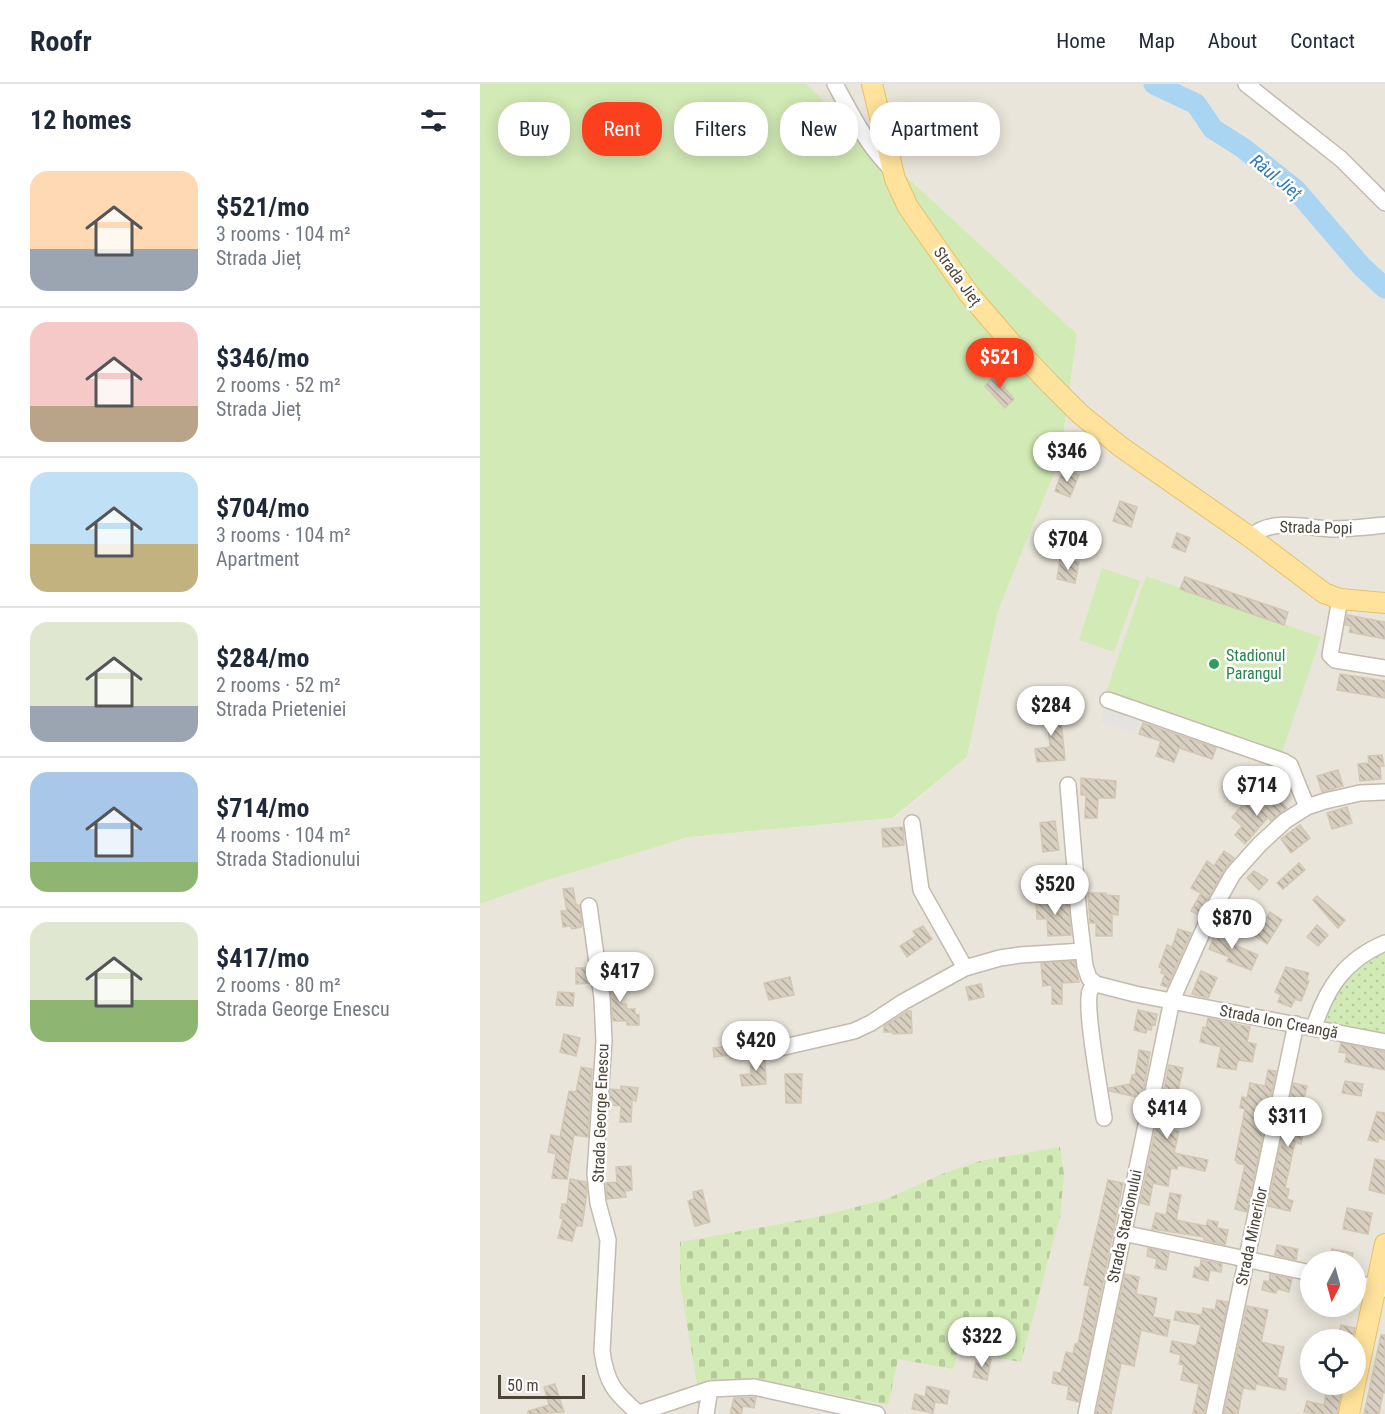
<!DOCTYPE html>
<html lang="en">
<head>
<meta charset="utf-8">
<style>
  :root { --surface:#fff; --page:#f2f2f3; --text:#1f2937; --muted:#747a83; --line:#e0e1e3; --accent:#fc3f1d }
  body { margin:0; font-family:"Roboto Condensed",sans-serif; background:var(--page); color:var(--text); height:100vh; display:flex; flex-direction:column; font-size:22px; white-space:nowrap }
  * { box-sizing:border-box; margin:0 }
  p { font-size:20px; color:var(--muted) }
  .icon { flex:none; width:33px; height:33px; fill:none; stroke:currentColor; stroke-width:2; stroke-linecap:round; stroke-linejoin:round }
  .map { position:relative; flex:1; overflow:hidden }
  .panel { display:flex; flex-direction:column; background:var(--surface); width:480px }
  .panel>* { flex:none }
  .banner { position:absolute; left:18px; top:18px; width:570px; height:54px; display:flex; gap:12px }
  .needle { width:39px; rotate:186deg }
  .buttons { position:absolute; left:820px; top:1167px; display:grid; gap:12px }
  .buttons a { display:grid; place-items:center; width:66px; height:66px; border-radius:50%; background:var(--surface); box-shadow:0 3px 15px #0003; font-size:30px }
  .scale { position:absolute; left:18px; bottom:15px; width:87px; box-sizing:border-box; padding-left:6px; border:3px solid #4b4439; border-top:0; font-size:16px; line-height:21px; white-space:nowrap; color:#4b4439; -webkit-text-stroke:4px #fff; paint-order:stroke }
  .price { position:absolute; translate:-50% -51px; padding:0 14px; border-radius:21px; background:#fff; color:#222; font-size:20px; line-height:39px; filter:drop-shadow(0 2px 3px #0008) }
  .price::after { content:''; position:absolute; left:50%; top:36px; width:18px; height:14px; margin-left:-9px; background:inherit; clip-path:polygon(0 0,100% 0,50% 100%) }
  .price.active { background:var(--accent); color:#fff }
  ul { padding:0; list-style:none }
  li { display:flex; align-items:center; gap:18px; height:150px; padding:0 30px }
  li+li { border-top:2px solid var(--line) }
  li span { display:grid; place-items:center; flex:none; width:168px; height:120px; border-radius:18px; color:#555 }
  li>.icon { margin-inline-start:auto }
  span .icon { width:72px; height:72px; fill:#fffc; stroke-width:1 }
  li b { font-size:26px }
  h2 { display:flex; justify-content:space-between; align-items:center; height:72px; padding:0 30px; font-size:26px }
  .pill { padding:0 21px; border-radius:24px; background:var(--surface); box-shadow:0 3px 15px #0003; font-size:21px; line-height:54px }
  .pill.active { background:var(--accent); color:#fff }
  header { display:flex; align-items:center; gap:36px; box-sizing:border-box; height:84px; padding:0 30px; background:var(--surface); border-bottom:2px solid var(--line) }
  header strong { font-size:28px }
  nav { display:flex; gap:33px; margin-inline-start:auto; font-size:21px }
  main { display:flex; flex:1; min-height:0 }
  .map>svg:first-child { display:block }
</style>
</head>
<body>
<header>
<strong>Roofr</strong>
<nav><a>Home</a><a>Map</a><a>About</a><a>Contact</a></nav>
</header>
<main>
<section class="panel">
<h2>12 homes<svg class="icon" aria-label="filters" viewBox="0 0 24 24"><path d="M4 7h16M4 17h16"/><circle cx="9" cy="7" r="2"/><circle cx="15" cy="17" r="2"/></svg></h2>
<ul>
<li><span style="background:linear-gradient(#ffd9b3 65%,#9aa5b1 0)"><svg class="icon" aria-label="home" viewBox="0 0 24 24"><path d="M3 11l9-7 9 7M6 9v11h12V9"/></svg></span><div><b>$521/mo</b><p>3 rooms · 104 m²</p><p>Strada Jieț</p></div></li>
<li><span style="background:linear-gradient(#f6c9c9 70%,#b9a48a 0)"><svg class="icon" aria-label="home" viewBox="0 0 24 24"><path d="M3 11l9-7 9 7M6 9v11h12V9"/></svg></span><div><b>$346/mo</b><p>2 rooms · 52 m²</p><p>Strada Jieț</p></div></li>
<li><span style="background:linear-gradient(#bfe0f5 60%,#c2b280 0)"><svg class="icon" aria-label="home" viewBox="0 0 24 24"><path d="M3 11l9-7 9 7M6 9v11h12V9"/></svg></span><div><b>$704/mo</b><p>3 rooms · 104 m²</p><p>Apartment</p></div></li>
<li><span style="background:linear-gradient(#dfe7d0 70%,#9aa5b1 0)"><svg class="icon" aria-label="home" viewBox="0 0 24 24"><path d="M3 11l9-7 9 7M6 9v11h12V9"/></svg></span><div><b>$284/mo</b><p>2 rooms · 52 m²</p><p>Strada Prieteniei</p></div></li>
<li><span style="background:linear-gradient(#a9c7e8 75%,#8fb573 0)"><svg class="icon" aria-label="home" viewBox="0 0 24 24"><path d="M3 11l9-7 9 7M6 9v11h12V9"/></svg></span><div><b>$714/mo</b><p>4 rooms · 104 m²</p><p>Strada Stadionului</p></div></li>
<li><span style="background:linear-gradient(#dfe7d0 65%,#8fb573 0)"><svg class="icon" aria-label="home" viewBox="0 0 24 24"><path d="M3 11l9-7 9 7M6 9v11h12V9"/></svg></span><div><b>$417/mo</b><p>2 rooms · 80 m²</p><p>Strada George Enescu</p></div></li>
</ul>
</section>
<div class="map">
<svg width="905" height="1330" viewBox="0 0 905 1330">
  <defs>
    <pattern id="cemetery-stones" width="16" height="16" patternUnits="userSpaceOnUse" patternTransform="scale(1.5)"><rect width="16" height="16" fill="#d2eab5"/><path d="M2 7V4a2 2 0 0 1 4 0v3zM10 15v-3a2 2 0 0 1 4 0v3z" fill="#b6ca9c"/></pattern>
    <pattern id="park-dots" width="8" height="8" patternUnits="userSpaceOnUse" patternTransform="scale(1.5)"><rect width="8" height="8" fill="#d2eab5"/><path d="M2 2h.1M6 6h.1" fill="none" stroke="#b6ca9c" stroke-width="1.8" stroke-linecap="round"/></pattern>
    <pattern id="building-back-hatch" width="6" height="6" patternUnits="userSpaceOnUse" patternTransform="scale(1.5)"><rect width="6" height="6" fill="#d8cfc1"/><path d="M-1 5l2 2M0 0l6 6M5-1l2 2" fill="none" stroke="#b1aa9e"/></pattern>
  </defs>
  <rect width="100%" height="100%" fill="#f6f3ec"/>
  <!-- residential -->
  <path fill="#eae5da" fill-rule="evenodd" d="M 326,0 L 905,0 L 905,1330 L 0,1330 L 0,820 L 65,797 L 209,753 L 414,734 L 487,673 L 518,527 L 580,375 L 597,250 ZM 831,1178 L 876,1178 L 876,1222 L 831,1222 ZM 831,1256 L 876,1256 L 876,1300 L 831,1300 Z"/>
  <!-- green -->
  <path fill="#d2eab5" d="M 0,0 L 326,0 L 597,250 L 580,375 L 518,527 L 487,673 L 413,734 L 209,753 L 65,797 L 0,820 Z
    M 622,484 L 660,497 L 634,568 L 599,556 Z
    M 666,492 L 841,553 L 802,668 L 626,608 Z"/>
  <!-- cemetery -->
  <path fill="url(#cemetery-stones)" d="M 580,1063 L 584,1091 L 580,1132 L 541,1278 L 478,1266 L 473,1285 L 418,1275 L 408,1321 L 274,1295 L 217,1300 L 200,1198 L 200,1158 L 338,1133 L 407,1115 L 462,1090 L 500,1077 Z"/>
  <!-- park -->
  <path fill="url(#park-dots)" d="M 905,868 L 905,953 L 840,940 C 853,904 872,885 905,868 Z"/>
  <!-- parking -->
  <path fill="#e5e3e0" d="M 626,619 L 661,631 L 654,649 L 620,638 Z"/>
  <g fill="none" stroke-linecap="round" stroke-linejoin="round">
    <!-- river -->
    <path stroke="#a9d4f2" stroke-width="21" d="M 674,0 L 716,20 L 733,45 L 763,64 L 816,106 L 882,183 L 905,204"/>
  </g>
  <!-- building -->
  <path fill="url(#building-back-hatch)" stroke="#d3c7b4" stroke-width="1.5" d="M 520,285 L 528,292 L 521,300 L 534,315 L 525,324 L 505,302 Z
    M 583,385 L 599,391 L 590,413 L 575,407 Z
    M 640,417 L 657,423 L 651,443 L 633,437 Z
    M 697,449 L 710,454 L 705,468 L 692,463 Z
    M 580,475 L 599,478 L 595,499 L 577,495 Z
    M 705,493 L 808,528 L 804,541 L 700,505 Z
    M 867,531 L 905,538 L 905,555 L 869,548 L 871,542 L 865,541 Z
    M 860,590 L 905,597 L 905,614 L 857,606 Z
    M 575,623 L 578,636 L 581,636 L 585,676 L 557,678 L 555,665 L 570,663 L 567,633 L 556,635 L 554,626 Z
    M 663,639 L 736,664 L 732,675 L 699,664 L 694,678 L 676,672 L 681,657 L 659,650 Z
    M 902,671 L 904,682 L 900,682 L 901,695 L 880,697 L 878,680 L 889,679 L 888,672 Z
    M 858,686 L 863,702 L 842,708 L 837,692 Z
    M 601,694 L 636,697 L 635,714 L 618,714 L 617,734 L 605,734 L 606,711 L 601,711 Z
    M 801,709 L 805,713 L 801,718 L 807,724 L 791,737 L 788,733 L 765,760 L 755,751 L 762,742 L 752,733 L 766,717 L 778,729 Z
    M 867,723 L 872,739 L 852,745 L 847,729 Z
    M 575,737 L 579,766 L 563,768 L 560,739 Z
    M 820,741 L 830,754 L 811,769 L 801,755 Z
    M 423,743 L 424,761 L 403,763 L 402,745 Z
    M 744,767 L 754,774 L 745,785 L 719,831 L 711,827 L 721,809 L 711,804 L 727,777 L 734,782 Z
    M 819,779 L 825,786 L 803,805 L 797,799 Z
    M 774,787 L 788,796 L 779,806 L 767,794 Z
    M 93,804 L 96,821 L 100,821 L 102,841 L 101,843 L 92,845 L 90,842 L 83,843 L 81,827 L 87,827 L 83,805 Z
    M 608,809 L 626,809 L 626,811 L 639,812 L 638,831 L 632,830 L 632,852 L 616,852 L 616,839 L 610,839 Z
    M 837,812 L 865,836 L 858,844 L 833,816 Z
    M 588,815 L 591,851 L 568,852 L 567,835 L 557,835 L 556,817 Z
    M 790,828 L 802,836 L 787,860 L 775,852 Z
    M 837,841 L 848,851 L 838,862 L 827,853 Z
    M 443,842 L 452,855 L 427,873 L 420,862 L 436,852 L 433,847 Z
    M 738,843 L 754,849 L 750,859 L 778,871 L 771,886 L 747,877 L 749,873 L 729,865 Z
    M 698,845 L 711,849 L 687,903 L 681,901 L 685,890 L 681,889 L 682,884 L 679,883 L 687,861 L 692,863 Z
    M 595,877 L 599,898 L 582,899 L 582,920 L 572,920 L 572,901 L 563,902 L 561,879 Z
    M 806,883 L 829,889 L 826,897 L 829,897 L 821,917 L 815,915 L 811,923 L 798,918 L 801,911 L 795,908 Z
    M 96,884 L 108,884 L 110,899 L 96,900 Z
    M 128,887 L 137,887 L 137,895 L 141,895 L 141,920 L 146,920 L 147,925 L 155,925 L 155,930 L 159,931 L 159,941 L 147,941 L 147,937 L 133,937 Z
    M 721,887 L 737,894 L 728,914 L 712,910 Z
    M 310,893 L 314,911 L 289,916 L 284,899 Z
    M 501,900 L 504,913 L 489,916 L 486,903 Z
    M 78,908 L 94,909 L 93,922 L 76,921 Z
    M 658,926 L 677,930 L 675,941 L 672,940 L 671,946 L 667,945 L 666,949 L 654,946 Z
    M 428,927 L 431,927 L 432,949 L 413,950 L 413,948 L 404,948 L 404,942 Z
    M 728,934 L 770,943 L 767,958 L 776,960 L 772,978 L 758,976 L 756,986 L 737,983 L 741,963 L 720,958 L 723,943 L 726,944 Z
    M 84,950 L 100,954 L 96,972 L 80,968 Z
    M 861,959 L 905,968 L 905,986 L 865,978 L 867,969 L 859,968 Z
    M 265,961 L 265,973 L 250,974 L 250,971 L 234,973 L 233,964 Z
    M 659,966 L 670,968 L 662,1014 L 629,1007 L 629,1004 L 650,1000 L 652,991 L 655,991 Z
    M 282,970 L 285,974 L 286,1000 L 262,1002 L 260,991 L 271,990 L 270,971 Z
    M 689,981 L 703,984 L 696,1016 L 704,1018 L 702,1028 L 694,1027 L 689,1045 L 699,1047 L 694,1069 L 728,1076 L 725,1087 L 698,1081 L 697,1085 L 691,1084 L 688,1102 L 673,1099 L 669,1121 L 660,1119 Z
    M 101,983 L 112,985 L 108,1053 L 94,1051 L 87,1095 L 72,1094 L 76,1070 L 68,1068 L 71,1051 L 80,1053 L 89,1007 L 96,1008 Z
    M 788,986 L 796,987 L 767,1128 L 755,1125 L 765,1081 L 757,1079 L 757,1077 L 755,1076 L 765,1025 L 760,1024 L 762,1013 L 767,1014 L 770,999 L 785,1002 Z
    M 305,990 L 322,990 L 321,1019 L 306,1019 Z
    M 865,997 L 883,1000 L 881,1012 L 862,1009 Z
    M 813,999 L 827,1002 L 820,1031 L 827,1032 L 821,1060 L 815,1058 L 805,1104 L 809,1105 L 807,1115 L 813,1117 L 810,1127 L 788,1122 Z
    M 141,1002 L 158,1004 L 156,1017 L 152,1016 L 151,1038 L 140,1038 L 141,1022 L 129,1021 L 130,1005 L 141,1006 Z
    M 897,1028 L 905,1029 L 905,1056 L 898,1054 L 898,1058 L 888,1056 Z
    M 895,1075 L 905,1077 L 905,1110 L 889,1106 Z
    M 151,1082 L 152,1106 L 145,1107 L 146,1113 L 127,1115 L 126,1099 L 137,1098 L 136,1083 Z
    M 90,1095 L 106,1098 L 107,1108 L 102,1142 L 96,1142 L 92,1157 L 78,1154 L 83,1135 L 80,1134 L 82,1120 L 87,1120 Z
    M 628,1096 L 643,1099 L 599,1318 L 587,1315 L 589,1302 L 572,1299 L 574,1288 L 581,1289 L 586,1268 L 593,1270 L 595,1260 L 598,1260 L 610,1202 L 604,1201 Z
    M 222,1106 L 230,1138 L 215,1142 L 208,1117 L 214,1115 L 213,1108 Z
    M 690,1109 L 701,1111 L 696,1136 L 726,1142 L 728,1136 L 738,1138 L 737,1144 L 748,1146 L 745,1161 L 724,1156 L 724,1153 L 672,1145 L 676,1129 L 686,1131 Z
    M 867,1124 L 892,1129 L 888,1150 L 863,1145 Z
    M 797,1161 L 818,1165 L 816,1176 L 795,1171 Z
    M 668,1164 L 689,1169 L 686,1186 L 675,1184 L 677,1175 L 667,1172 Z
    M 852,1165 L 873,1169 L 871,1178 L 849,1178 Z
    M 721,1176 L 742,1180 L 741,1188 L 730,1186 L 728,1197 L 713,1193 L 715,1183 L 720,1184 Z
    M 645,1190 L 659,1193 L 656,1210 L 677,1214 L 673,1233 L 690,1236 L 687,1252 L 661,1246 L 654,1282 L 641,1279 L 631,1330 L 616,1330 Z
    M 790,1190 L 812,1195 L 809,1208 L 797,1205 L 796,1209 L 782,1206 L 784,1197 L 789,1198 Z
    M 737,1216 L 748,1218 L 724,1330 L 713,1330 L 719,1300 L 701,1296 L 704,1281 L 699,1280 L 701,1271 L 690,1268 L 692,1257 L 716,1262 L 721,1241 L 694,1236 L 696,1227 L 722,1231 L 723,1224 L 735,1226 Z
    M 767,1222 L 788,1226 L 781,1258 L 804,1263 L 797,1293 L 807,1295 L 805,1306 L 776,1300 L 775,1306 L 763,1304 L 758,1330 L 744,1330 Z
    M 861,1241 L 875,1244 L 872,1256 L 858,1256 Z
    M 901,1251 L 905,1251 L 905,1309 L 903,1309 L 899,1330 L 884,1330 Z
    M 497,1272 L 511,1275 L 507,1296 L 493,1293 Z
    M 75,1300 L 84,1328 L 48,1330 L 48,1327 L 69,1321 L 64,1303 Z
    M 848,1300 L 863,1300 L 857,1330 L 836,1330 L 824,1328 L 827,1317 L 844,1321 Z
    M 447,1302 L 469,1307 L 467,1320 L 455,1318 L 453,1329 L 432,1325 L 435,1310 L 445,1313 Z
    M 276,1313 L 274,1324 L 263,1322 L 261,1330 L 250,1330 L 254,1314 Z"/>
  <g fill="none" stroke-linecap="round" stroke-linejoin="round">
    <defs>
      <path id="minor" d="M 355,0 C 373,33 386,60 413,87
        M 766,0 L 861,75 L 905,119
        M 770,453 C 793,433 824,444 852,445 C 870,445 887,443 905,441
        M 860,515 L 850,571 L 855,576 L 905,584
        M 628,616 L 803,677 L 810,681 L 827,723
        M 588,701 L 599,832 L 605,882 L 609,894 L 616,900 L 655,910 L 905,958
        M 432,739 L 441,806 L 485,884
        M 109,822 L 122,914 L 124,957 L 115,1090 L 118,1119 L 128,1156 L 122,1267 C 126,1299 135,1309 158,1329
        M 616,900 C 614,902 611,904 610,907 C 604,922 621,1013 624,1034
        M 834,943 C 847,903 865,876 905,859
        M 291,966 L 374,947 L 391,939 L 423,918 L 485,884 L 520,874 L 540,871 L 603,867
        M 643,1149 L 831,1189
        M 876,1199 L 905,1205
        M 156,1330 L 230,1305 L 274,1303 L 397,1330
        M 226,1330 L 230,1305
        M 606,1330 L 692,916 L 731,829 L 753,790 L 780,760 L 805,737 L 827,723 L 845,717 L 880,709 L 905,708
        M 734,1330 L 816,940"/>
      <path id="major" d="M 392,0 L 415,95 L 428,123 L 489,210 L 532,260 L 570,300 L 600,330 L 641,363 L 770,453 L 844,509 L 860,515 L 905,519
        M 876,1296 L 905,1160
        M 869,1330 L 875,1300"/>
    </defs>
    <!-- minor casing -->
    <use href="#minor" stroke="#c2bbae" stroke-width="18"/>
    <!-- major casing -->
    <use href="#major" stroke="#e6c16a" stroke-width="22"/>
    <!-- minor -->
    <use href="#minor" stroke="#fff" stroke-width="15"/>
    <!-- major -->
    <use href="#major" stroke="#ffe39c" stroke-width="20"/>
  </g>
  <!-- markers -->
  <circle fill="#2e9e5b" stroke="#fff" stroke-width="2" cx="734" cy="580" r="6"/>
  <g text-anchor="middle" stroke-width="5" stroke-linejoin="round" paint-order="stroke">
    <!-- street labels -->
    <g font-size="16" fill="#4b4439" stroke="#fff">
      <text transform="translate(478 192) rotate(54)" y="6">Strada Jieț</text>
      <text transform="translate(836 443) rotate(1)" y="6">Strada Popi</text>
      <text transform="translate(799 937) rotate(11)" y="6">Strada Ion Creangă</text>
      <text transform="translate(120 1029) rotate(-88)" y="6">Strada George Enescu</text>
      <text transform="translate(644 1142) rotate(-78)" y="6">Strada Stadionului</text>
      <text transform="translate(771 1152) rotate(-78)" y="6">Strada Minerilor</text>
    </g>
    <!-- leisure labels -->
    <g font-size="16" fill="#27864d" stroke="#fff" text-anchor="start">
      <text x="746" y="577">Stadionul<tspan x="746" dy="18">Parangul</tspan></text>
    </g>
    <!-- water labels -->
    <g font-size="18" font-style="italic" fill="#2e7ab2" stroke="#fff">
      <text transform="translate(796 93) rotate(39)" y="6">Râul Jieț</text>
    </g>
  </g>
</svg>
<div class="buttons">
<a><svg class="needle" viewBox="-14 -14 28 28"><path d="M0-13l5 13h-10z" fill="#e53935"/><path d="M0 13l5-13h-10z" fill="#747a83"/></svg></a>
<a><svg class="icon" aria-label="locate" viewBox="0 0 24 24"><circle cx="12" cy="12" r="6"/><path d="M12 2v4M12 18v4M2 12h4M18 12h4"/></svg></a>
</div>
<div class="scale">50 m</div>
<b class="price active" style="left:520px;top:305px">$521</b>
<b class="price" style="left:587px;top:399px">$346</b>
<b class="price" style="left:588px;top:487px">$704</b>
<b class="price" style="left:571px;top:653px">$284</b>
<b class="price" style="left:777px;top:733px">$714</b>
<b class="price" style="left:575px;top:832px">$520</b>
<b class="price" style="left:752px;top:866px">$870</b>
<b class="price" style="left:140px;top:919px">$417</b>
<b class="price" style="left:276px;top:988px">$420</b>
<b class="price" style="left:687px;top:1056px">$414</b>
<b class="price" style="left:808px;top:1064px">$311</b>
<b class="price" style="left:502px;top:1284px">$322</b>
<div class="banner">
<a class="pill">Buy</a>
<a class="pill active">Rent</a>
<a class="pill">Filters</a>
<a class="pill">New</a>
<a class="pill">Apartment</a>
</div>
</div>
</main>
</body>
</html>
